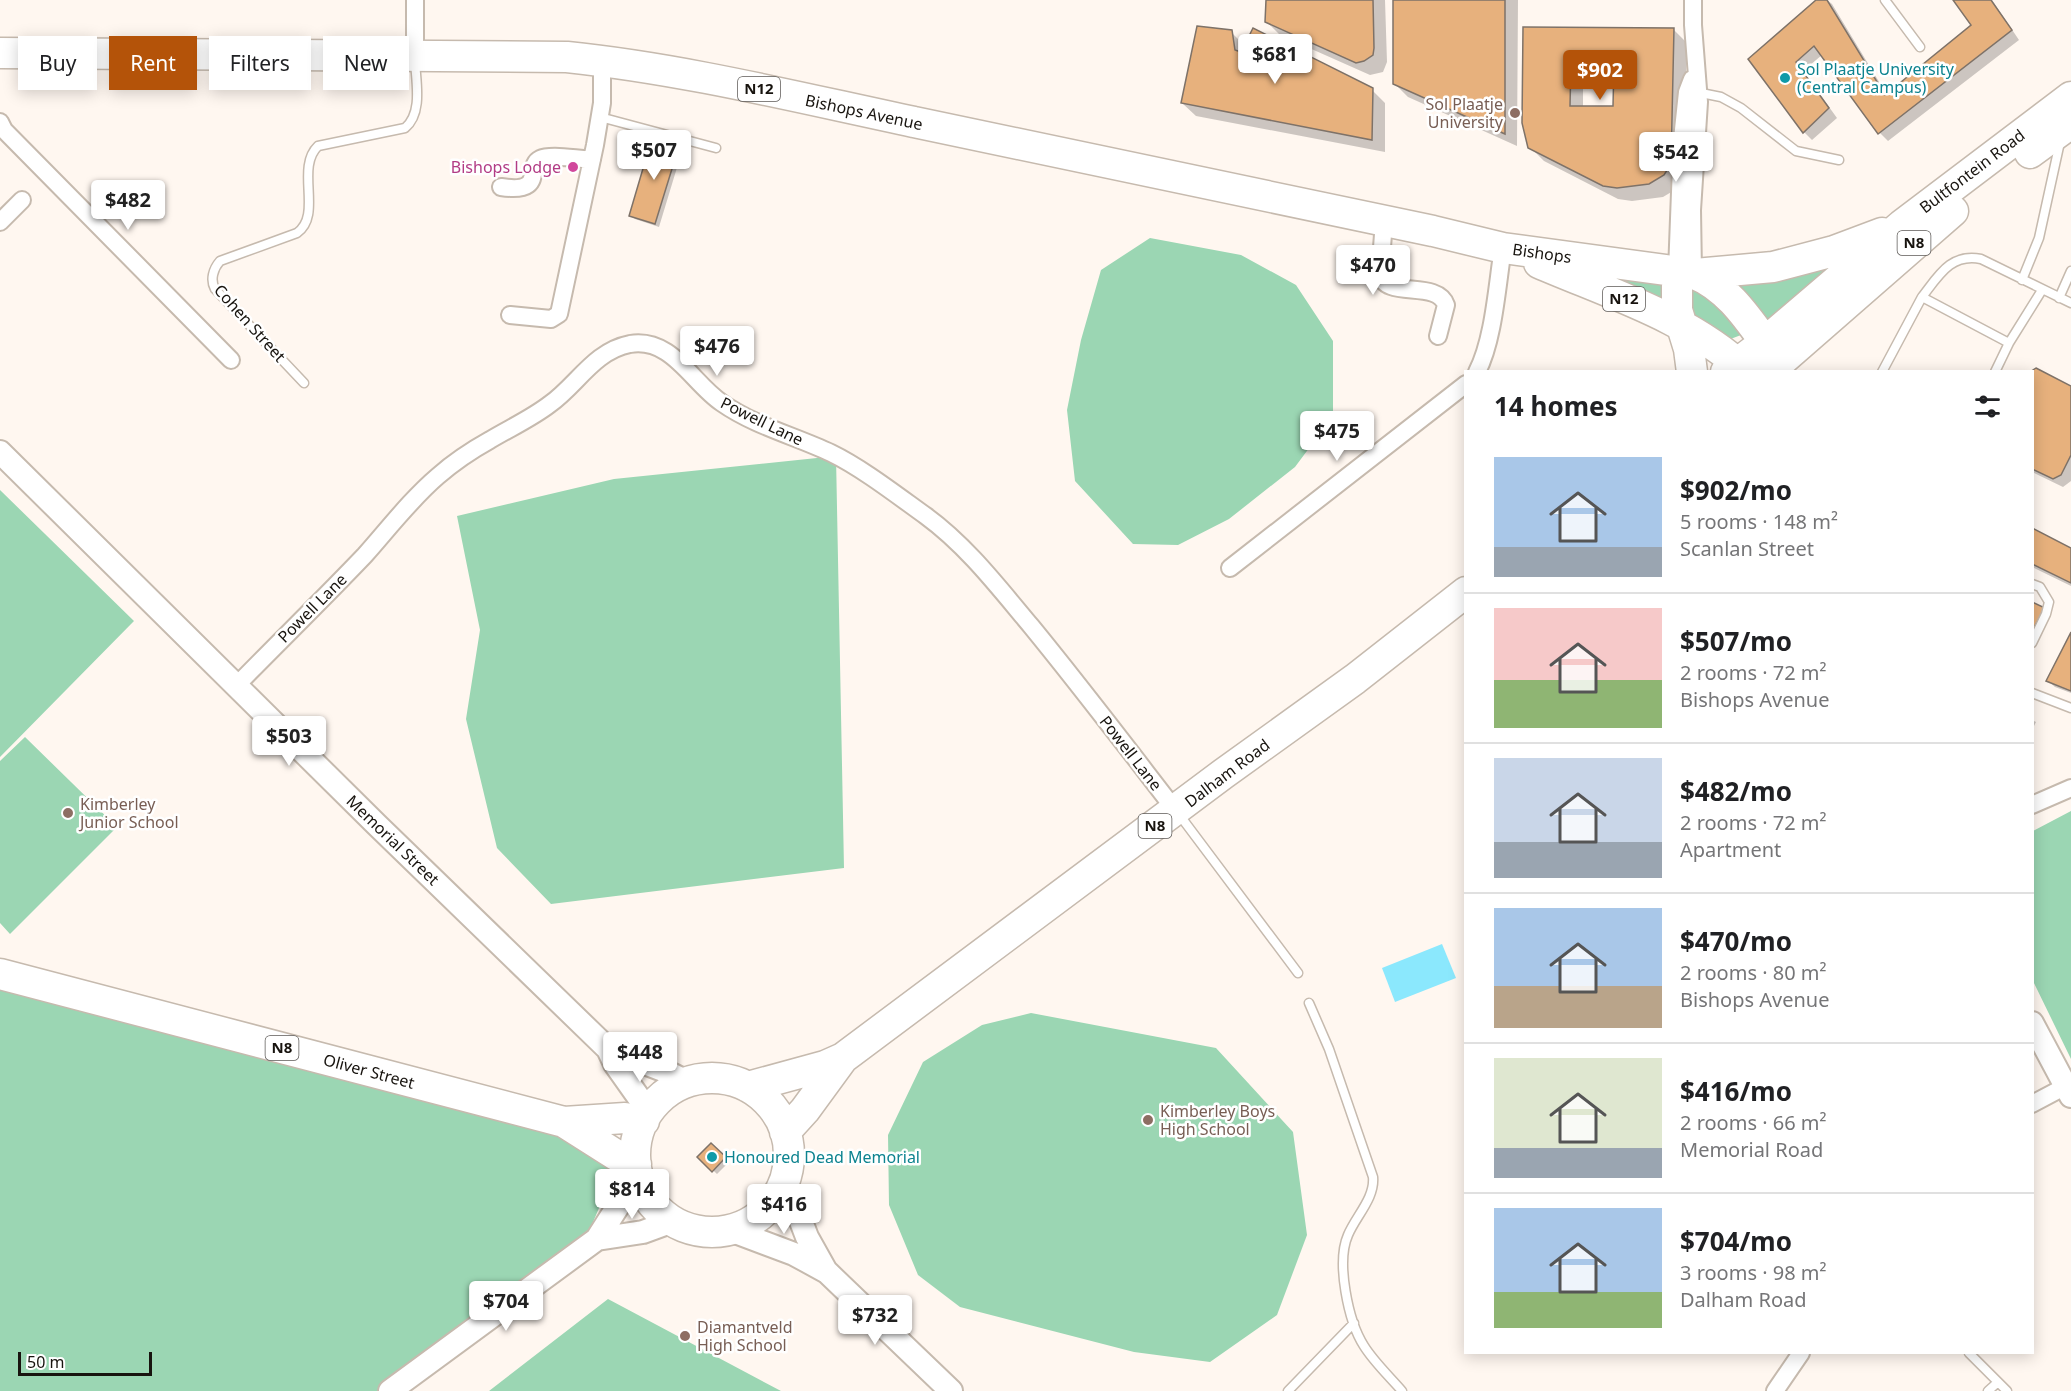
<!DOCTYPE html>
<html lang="en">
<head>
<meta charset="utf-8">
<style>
  :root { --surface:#fff; --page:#f6f6f6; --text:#202124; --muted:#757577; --line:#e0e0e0; --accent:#b45309 }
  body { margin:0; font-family:"Noto Sans",sans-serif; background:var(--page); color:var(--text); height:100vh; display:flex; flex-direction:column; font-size:22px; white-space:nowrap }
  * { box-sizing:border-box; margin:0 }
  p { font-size:20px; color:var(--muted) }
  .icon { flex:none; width:33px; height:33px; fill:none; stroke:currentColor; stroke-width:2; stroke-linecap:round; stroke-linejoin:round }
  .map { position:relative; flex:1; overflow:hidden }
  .sheet { position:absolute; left:1464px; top:370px; width:570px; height:984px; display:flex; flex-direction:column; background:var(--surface); border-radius:0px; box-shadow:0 3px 15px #0003 }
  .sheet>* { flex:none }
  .hud { position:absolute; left:18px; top:36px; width:570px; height:54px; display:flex; gap:12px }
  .scale { position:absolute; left:18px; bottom:15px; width:134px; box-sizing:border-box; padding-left:6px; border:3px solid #18140f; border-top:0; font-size:16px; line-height:21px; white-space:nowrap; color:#18140f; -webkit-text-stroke:4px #fff; paint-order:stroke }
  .price { position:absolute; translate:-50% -51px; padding:0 14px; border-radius:6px; background:#fff; color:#222; font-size:20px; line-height:39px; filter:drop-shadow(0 2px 3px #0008) }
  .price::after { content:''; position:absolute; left:50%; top:36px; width:18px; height:14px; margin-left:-9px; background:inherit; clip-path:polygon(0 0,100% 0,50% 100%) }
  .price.current { background:var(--accent); color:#fff }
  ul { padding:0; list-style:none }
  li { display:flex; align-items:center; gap:18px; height:150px; padding:0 30px }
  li+li { border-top:2px solid var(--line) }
  li span { display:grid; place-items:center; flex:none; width:168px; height:120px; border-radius:0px; color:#555 }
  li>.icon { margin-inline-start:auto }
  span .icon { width:72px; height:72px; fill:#fffc; stroke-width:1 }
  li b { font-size:26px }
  h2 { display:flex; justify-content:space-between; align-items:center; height:72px; padding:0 30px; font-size:26px }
  .tag { padding:0 21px; border-radius:0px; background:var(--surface); box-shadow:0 3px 15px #0003; font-size:21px; line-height:54px }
  .tag.current { background:var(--accent); color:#fff }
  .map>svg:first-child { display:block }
</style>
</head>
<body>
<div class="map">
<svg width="2071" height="1391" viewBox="0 0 2071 1391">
  <rect width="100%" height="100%" fill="#fff7f0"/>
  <!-- green -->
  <path fill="#9bd6b3" d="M 1150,238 L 1241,255 L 1296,285 L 1333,341 L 1333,416 L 1295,467 L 1229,519 L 1178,545 L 1133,544 L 1075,481 L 1067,410 L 1081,340 L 1101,270 Z
    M 1842,261 L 1760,330 L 1723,287 L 1768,282 Z
    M 1570,264 L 1691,279 L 1743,324 L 1741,335 L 1728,340 Z
    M 836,456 L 844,868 L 551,904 L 497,848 L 466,719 L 480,630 L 457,516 L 614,479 Z
    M 0,490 L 134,621 L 0,757 Z
    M 25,737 L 117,827 L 10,934 L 0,923 L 0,761 Z
    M 2071,811 L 2071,1059 L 2033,981 L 2033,831 Z
    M 0,987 L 578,1134 L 613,1175 L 588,1234 L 381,1391 L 0,1391 Z
    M 1031,1013 L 1216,1048 L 1293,1132 L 1307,1235 L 1277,1315 L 1210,1362 L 1134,1352 L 960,1307 L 918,1275 L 889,1205 L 888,1135 L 923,1062 L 982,1025 Z
    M 608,1299 L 781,1391 L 489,1391 Z"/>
  <!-- water -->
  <path fill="#8be8fd" d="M 1442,944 L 1456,978 L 1395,1002 L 1382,968 Z"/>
  <!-- shadow -->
  <path fill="#0003" fill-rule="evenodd" d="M 1268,0 L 1385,0 L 1387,62 L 1383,72 L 1370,75 L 1280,35 L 1266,21 Z
    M 1395,0 L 1518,0 L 1517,146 L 1408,97 L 1394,83 Z
    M 1818,0 L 1827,0 L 1832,4 L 1887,95 L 1973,25 L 1955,0 L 1992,0 L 2019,40 L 1888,141 L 1880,133 L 1822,55 L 1803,71 L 1837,118 L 1812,140 L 1804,132 L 1750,59 Z
    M 1524,29 L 1673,29 L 1687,43 L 1683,178 L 1678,188 L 1663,197 L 1632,201 L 1618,199 L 1544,161 L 1530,147 ZM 1583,75 L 1615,76 L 1615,107 L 1583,107 Z
    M 1231,32 L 1245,46 L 1372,90 L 1385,103 L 1385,152 L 1196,116 L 1182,103 Z
    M 678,147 L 682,151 L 659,227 L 635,219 L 631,215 Z
    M 2032,372 L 2071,387 L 2071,481 L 2063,487 L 2032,472 Z
    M 2032,530 L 2071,549 L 2071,586 L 2032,567 Z
    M 2071,635 L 2071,693 L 2055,687 L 2048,681 Z
    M 2032,720 L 2036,722 L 2032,730 Z
    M 711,1145 L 729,1162 L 717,1174 L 699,1157 Z"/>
  <!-- building -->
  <path fill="#e7b17d" stroke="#7e7268" stroke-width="1.5" fill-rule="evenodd" d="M 1266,0 L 1373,0 L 1374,48 L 1373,55 L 1364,61 L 1356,63 L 1265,22 Z
    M 1393,0 L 1505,0 L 1505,134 L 1393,84 Z
    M 1816,0 L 1827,0 L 1885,95 L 1971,25 L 1953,0 L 1991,0 L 2012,30 L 1878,134 L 1814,46 L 1796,62 L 1829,108 L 1803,133 L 1748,59 Z
    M 1197,26 L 1232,30 L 1235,50 L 1241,52 L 1253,28 L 1373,88 L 1372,140 L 1181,103 Z
    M 1523,27 L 1674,28 L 1671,164 L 1664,175 L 1649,184 L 1617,188 L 1603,186 L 1528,148 L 1522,123 ZM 1571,63 L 1614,63 L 1613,106 L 1570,106 Z
    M 652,138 L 679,146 L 655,224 L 629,216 Z
    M 2036,368 L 2071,386 L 2071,455 L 2061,475 L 2053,479 L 2032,469 L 2032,372 L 2030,372 Z
    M 2032,528 L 2071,548 L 2071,583 L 2032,564 Z
    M 2032,602 L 2045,608 L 2032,631 Z
    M 2071,632 L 2071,691 L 2046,681 Z
    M 711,1143 L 726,1157 L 712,1172 L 697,1157 Z"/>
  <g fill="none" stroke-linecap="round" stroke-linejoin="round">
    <defs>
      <path id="lane" d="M 1885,0 L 1920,47
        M 1696,92 L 1721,97 L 1741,108 L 1796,151 L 1839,160
        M 600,117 L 716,148
        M 2022,280 L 2039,238 L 2060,142
        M 1922,297 C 1939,275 1951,253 1981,259 L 2071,303
        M 2059,298 L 2071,271
        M 1882,372 L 1922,297 L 2009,343
        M 1995,372 L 2009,343 L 2042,290
        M 304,383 L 215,289 C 210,280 213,269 220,261 L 297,233 C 323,215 295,168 318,146 L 405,128 C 423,113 416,82 415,61
        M 2032,584 L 2040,587 L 2049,602 L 2046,614 L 2032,643
        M 2032,693 L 2071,708
        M 1178,813 L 1298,973
        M 1309,1003 L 1329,1049 L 1373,1177 C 1375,1198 1356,1216 1348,1235 C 1336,1262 1348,1321 1364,1346 C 1374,1362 1389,1376 1402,1391
        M 1969,1353 L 2007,1391
        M 1288,1391 L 1354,1323
        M 1988,1391 L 1998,1382"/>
      <path id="street" d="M 415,0 L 415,55
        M 0,122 L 4,130 L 231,360
        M 501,187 C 547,194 525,166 540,159 C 550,154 580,159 592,160
        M 1384,221 L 1380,274 C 1385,300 1437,279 1446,305 L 1438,336
        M 0,222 L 22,200
        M 1677,272 L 1682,139 L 1687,92 L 1692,79
        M 1693,273 L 1692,210 L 1699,102 L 1693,25 L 1693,0
        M 510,315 L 551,319 L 559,314 L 595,145 L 602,103 L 602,61
        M 1477,372 C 1494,339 1497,285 1503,248
        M 1230,568 L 1466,384
        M 236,686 C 279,642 323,599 365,555 C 389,528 411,499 438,476 C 454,462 472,450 490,440 C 510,428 532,418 550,404 C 577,385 594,351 630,344 C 672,337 692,383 722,403 C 755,426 795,436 831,453 C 862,468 898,496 926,516 C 967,546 999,588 1031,626 C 1081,687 1128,749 1176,811
        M 2032,805 L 2071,788
        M 2032,1104 L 2066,1086
        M 1775,1391 L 1801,1353"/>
      <path id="secondary" d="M 0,452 L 377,825 L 608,1049 L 615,1064 L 649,1112
        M 2032,1023 L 2071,1096
        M 608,1049 L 663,1070 L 687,1082
        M 785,1179 L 807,1237 L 826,1271
        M 730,1230 L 794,1254 L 827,1272 L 951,1391
        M 597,1239 L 643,1232 L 673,1221
        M 390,1391 L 597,1239 L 620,1203 L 640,1181"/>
      <path id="highway" d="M 0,53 L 567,57 C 684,69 800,98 914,122 C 1087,159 1260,196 1433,231 L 1503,248 L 1695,274 C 1734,290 1755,331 1780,362
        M 2030,153 L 2071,123
        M 1539,263 C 1611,294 1690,318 1747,372
        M 1677,272 L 1677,310 L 1689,349 L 1692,372
        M 1695,274 L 1773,267 L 1834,251 L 1882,233
        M 1726,372 L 1764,343 L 1902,225 L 2071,97
        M 1765,372 L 1780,362 L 1953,211
        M 0,974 L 564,1122 L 616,1155 L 636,1164
        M635 1155a77 77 0 1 1 154 0a77 77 0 1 1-154 0Z
        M 748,1087 L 825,1066 L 843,1058 L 1223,774 L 1355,679 L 1466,592
        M 564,1122 L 625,1118 L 644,1121
        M 785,1132 L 805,1110 L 843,1058"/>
    </defs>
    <!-- lane casing -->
    <use href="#lane" stroke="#c6baae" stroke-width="11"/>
    <!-- street casing -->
    <use href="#street" stroke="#c6baae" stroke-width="20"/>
    <!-- secondary casing -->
    <use href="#secondary" stroke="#c6baae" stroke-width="26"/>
    <!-- highway casing -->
    <use href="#highway" stroke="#c6baae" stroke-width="33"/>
    <!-- lane -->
    <use href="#lane" stroke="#fff" stroke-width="8"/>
    <!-- street -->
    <use href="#street" stroke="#fff" stroke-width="16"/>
    <!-- secondary -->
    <use href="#secondary" stroke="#fff" stroke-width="22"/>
    <!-- highway -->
    <use href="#highway" stroke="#fff" stroke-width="30"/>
  </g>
  <!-- markers -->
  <g fill="#0f9aa8" stroke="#fff" stroke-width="2">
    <circle cx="1785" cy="78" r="6"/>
    <circle cx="712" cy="1157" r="6"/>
  </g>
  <g fill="#8d6e63" stroke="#fff" stroke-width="2">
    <circle cx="1515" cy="113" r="6"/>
    <circle cx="68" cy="813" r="6"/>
    <circle cx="1148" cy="1120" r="6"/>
    <circle cx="685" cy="1336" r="6"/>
  </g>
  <circle fill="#d1479c" stroke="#fff" stroke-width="2" cx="573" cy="167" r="6"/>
  <g text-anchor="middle" stroke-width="5" stroke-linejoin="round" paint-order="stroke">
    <!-- shield labels -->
    <g fill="#fff" stroke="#5d5a57" stroke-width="1.5">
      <rect x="738" y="77" width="42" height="24" rx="4.5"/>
      <rect x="1897.5" y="231" width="33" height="24" rx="4.5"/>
      <rect x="1603" y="287" width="42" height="24" rx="4.5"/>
      <rect x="1138.5" y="814" width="33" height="24" rx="4.5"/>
      <rect x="265.5" y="1036" width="33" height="24" rx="4.5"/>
    </g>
    <g font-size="15" font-weight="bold" fill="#18140f">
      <text x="759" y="94">N12</text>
      <text x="1914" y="248">N8</text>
      <text x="1624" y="304">N12</text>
      <text x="1155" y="831">N8</text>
      <text x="282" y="1053">N8</text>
    </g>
    <!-- culture labels -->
    <g font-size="16" fill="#0d838f" stroke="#fff" text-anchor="start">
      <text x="1797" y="75">Sol Plaatje University<tspan x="1797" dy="18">(Central Campus)</tspan></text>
      <text x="724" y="1163">Honoured Dead Memorial</text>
    </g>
    <!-- education labels -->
    <g font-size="16" fill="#785e54" stroke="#fff" text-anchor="start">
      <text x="1503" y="110" text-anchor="end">Sol Plaatje<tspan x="1503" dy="18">University</tspan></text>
      <text x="80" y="810">Kimberley<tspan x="80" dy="18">Junior School</tspan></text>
      <text x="1160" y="1117">Kimberley Boys<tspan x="1160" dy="18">High School</tspan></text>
      <text x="697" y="1333">Diamantveld<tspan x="697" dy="18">High School</tspan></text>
    </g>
    <!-- street labels -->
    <g font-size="16" fill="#18140f" stroke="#fff">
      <text transform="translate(864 112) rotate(12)" y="6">Bishops Avenue</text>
      <text transform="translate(1972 171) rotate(-37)" y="6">Bultfontein Road</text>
      <text transform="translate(1542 253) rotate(8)" y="6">Bishops</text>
      <text transform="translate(250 323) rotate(48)" y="6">Cohen Street</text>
      <text transform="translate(762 421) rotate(26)" y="6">Powell Lane</text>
      <text transform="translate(312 608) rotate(-45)" y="6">Powell Lane</text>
      <text transform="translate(1131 753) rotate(52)" y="6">Powell Lane</text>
      <text transform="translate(1227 773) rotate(-37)" y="6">Dalham Road</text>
      <text transform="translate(393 840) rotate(44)" y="6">Memorial Street</text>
      <text transform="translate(369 1071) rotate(15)" y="6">Oliver Street</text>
    </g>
    <!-- hotel labels -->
    <g font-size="16" fill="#b23c85" stroke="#fff" text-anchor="end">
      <text x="561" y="173">Bishops Lodge</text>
    </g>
  </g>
</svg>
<div class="scale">50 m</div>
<b class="price" style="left:1275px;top:85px">$681</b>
<b class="price current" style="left:1600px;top:101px">$902</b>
<b class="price" style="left:654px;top:181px">$507</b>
<b class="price" style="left:1676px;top:183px">$542</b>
<b class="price" style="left:128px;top:231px">$482</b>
<b class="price" style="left:1373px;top:296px">$470</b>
<b class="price" style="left:717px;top:377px">$476</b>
<b class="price" style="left:1337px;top:462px">$475</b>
<b class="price" style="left:289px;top:767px">$503</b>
<b class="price" style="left:640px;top:1083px">$448</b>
<b class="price" style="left:632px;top:1220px">$814</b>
<b class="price" style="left:784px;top:1235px">$416</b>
<b class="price" style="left:506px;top:1332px">$704</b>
<b class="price" style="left:875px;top:1346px">$732</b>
<div class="hud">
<a class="tag">Buy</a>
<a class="tag current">Rent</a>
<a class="tag">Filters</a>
<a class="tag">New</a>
</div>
<section class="sheet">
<h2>14 homes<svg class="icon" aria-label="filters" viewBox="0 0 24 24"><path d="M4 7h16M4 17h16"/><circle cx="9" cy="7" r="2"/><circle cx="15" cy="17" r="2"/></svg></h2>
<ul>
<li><span style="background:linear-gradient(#a9c7e8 75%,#9aa5b1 0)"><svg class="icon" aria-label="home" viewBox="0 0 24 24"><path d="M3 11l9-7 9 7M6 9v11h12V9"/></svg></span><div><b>$902/mo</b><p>5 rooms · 148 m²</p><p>Scanlan Street</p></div></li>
<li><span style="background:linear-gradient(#f6c9c9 60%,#8fb573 0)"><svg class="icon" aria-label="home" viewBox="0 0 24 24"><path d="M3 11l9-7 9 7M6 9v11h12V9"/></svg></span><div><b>$507/mo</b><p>2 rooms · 72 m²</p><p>Bishops Avenue</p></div></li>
<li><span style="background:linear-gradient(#c9d6e8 70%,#9aa5b1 0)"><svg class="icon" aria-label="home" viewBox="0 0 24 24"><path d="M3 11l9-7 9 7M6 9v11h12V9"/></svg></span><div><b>$482/mo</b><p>2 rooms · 72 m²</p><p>Apartment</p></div></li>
<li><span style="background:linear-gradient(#a9c7e8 65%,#b9a48a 0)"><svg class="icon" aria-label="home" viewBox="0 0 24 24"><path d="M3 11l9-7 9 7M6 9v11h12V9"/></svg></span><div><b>$470/mo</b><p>2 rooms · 80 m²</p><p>Bishops Avenue</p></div></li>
<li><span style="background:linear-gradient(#dfe7d0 75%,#9aa5b1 0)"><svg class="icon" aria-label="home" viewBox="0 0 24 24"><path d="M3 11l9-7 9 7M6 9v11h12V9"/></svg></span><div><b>$416/mo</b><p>2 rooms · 66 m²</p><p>Memorial Road</p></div></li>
<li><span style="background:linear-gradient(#a9c7e8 70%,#8fb573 0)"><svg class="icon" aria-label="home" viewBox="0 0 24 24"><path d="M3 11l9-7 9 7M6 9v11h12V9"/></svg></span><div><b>$704/mo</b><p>3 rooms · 98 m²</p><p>Dalham Road</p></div></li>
</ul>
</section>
</div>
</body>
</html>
